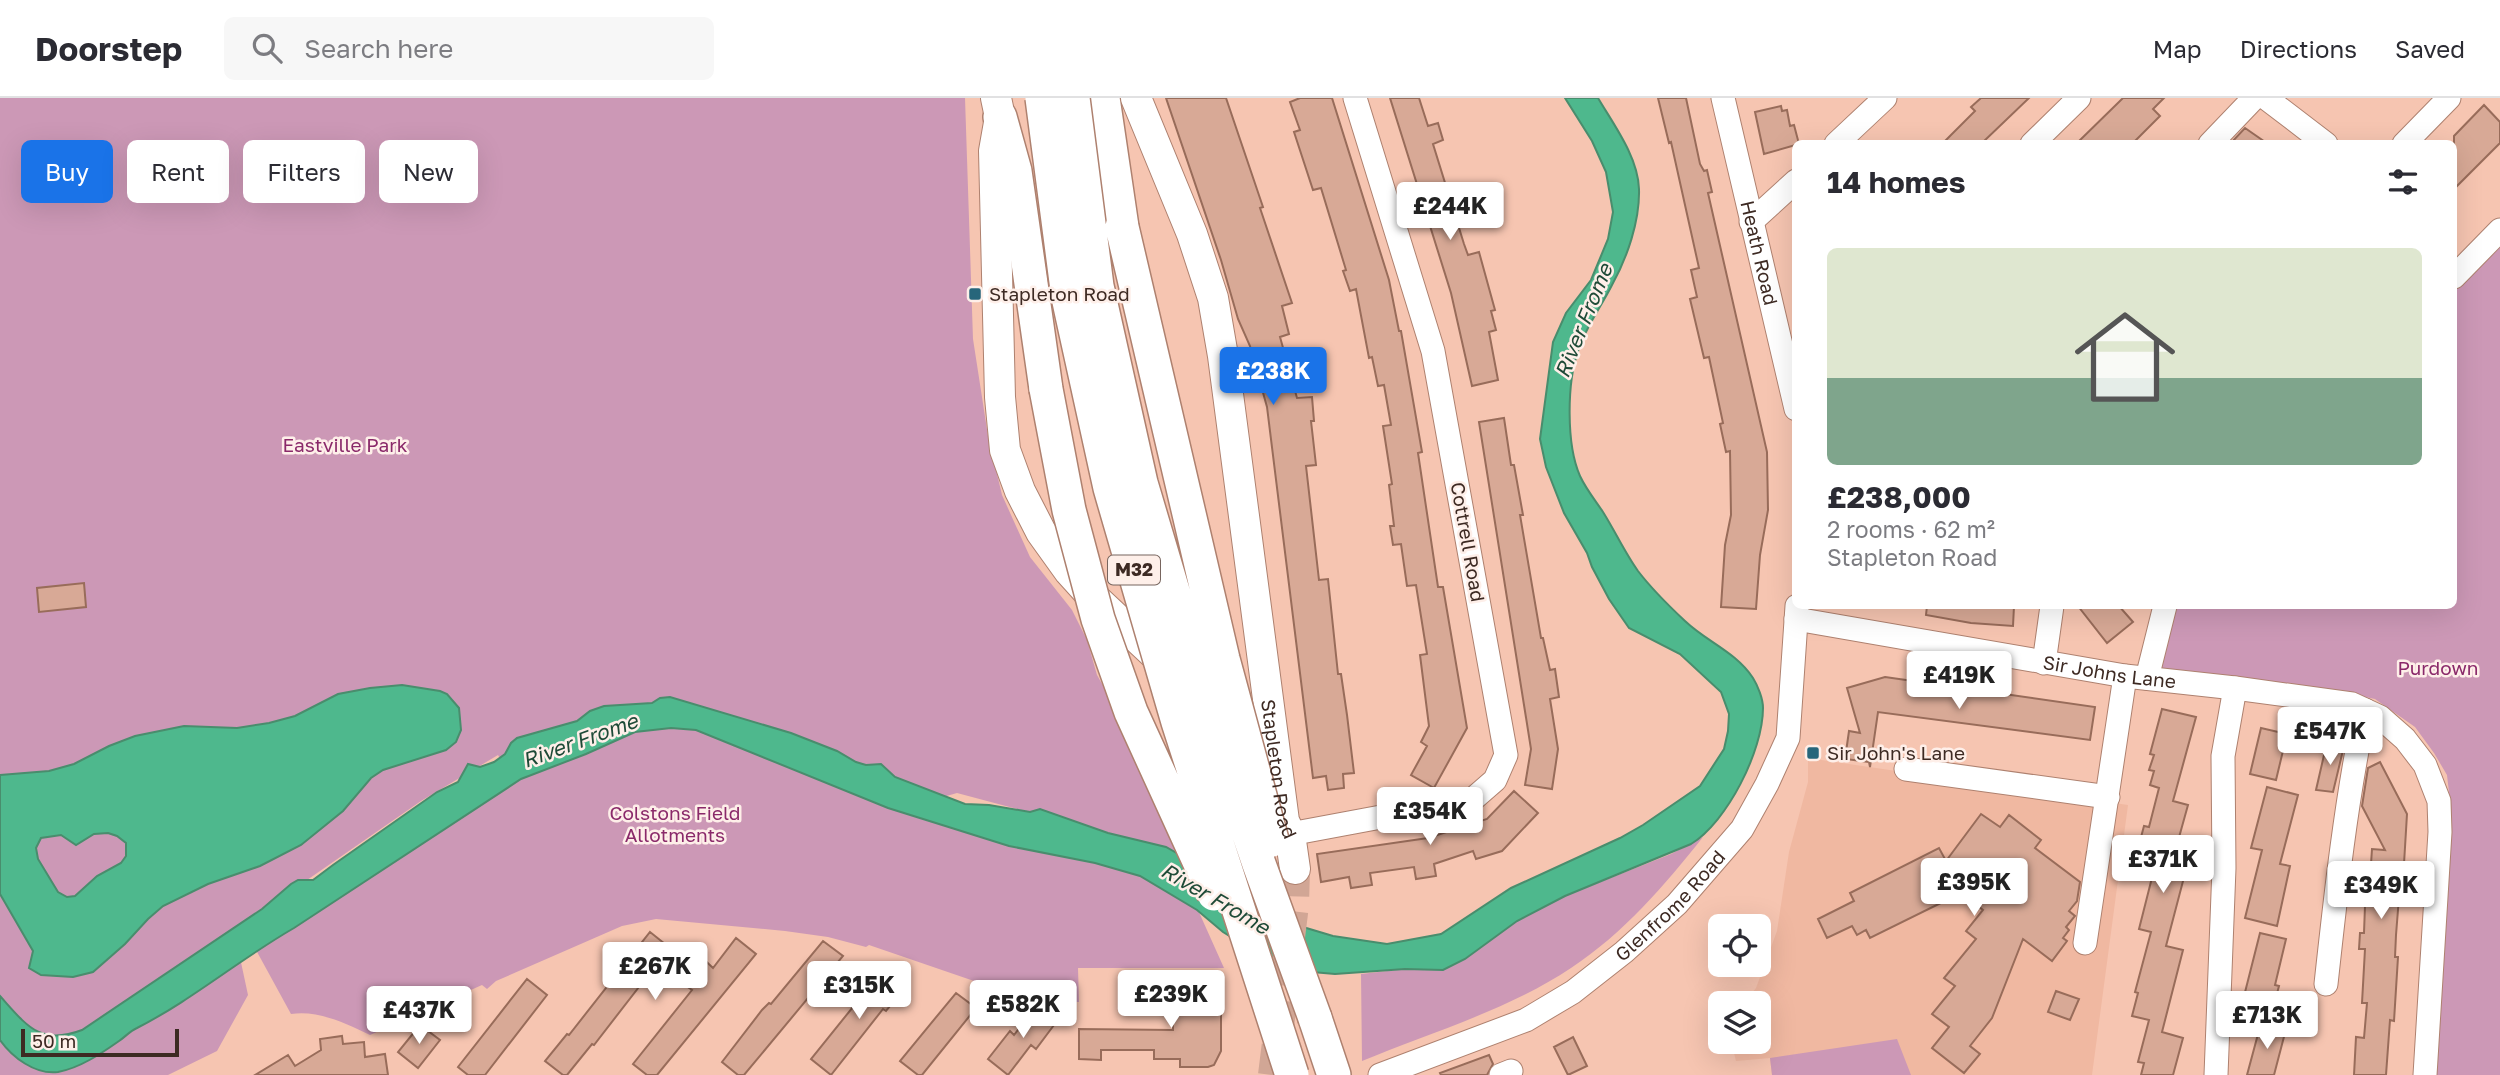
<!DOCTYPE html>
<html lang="en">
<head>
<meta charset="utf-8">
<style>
  :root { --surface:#fff; --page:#f7f7f7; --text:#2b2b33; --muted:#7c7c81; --line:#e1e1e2; --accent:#1a73e8 }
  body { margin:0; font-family:"Golos Text",sans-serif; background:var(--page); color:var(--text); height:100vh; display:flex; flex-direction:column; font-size:26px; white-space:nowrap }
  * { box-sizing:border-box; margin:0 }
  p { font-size:23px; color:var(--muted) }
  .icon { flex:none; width:38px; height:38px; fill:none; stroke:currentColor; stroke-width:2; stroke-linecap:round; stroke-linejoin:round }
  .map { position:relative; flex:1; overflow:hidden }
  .details { position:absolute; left:1792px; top:42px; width:665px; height:469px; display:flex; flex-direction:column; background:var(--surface); border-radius:10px; box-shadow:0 7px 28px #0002 }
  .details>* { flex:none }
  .banner { position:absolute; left:21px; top:42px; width:665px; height:63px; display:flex; gap:14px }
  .tools { position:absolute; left:1708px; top:816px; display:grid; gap:14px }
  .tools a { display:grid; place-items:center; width:63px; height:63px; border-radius:10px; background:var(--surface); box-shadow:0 7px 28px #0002; font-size:35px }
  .scale { position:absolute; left:21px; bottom:18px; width:158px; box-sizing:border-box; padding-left:7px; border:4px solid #3d2a23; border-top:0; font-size:19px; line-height:24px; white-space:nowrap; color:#3d2a23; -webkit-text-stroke:5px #feefe9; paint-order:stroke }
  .price { position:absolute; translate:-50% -60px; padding:0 16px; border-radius:7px; background:#fff; color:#222; font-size:23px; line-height:46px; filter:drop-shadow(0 2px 4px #0008) }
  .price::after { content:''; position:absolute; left:50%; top:42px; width:21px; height:16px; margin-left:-10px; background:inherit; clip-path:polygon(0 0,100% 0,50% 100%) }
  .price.selected { background:var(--accent); color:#fff }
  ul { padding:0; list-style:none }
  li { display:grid; align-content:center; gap:14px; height:371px; padding:0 35px }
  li+li { border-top:2px solid var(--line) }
  li span { display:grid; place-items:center; height:217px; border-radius:10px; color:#555 }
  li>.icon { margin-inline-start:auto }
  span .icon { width:126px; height:126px; fill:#fffc; stroke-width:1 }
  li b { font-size:30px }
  h2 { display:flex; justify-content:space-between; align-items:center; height:84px; padding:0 35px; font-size:30px }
  .pill { padding:0 24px; border-radius:10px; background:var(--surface); box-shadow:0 7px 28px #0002; font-size:24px; line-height:63px }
  .pill.selected { background:var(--accent); color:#fff }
  header { display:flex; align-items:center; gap:42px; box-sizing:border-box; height:98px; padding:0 35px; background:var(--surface); border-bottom:2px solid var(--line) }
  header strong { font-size:33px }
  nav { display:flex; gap:38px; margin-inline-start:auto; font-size:24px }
  .search { width:490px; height:63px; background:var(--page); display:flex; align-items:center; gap:18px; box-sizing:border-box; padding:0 24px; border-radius:10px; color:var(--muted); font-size:26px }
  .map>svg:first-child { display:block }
</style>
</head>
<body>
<header>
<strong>Doorstep</strong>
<div class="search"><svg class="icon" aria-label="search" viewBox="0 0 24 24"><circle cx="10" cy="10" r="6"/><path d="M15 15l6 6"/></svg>Search here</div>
<nav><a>Map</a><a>Directions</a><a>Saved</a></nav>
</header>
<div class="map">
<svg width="2500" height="977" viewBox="0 0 2500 977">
  <rect width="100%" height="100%" fill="#f6c5b1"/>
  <!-- built -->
  <path fill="#f0b8a1" d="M 1808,660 L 2128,707 L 2092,977 L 1772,977 L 1770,960 L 1736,963 L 1731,943 L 1759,943 L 1759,905 L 1744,905 L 1756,890 L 1777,833 L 1789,754 L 1808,684 Z"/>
  <!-- green -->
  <path fill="#cc98b6" d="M 0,0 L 965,0 L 973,241 L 988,338 L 1002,397 L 1030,459 L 1072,512 L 1087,542 L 1097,577 L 1148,667 L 1182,755 L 957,695 L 943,699 L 853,671 L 702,619 L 502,664 L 498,657 L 421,703 L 229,836 L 236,841 L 248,897 L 217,953 L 168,977 L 0,977 Z
    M 2500,144 L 2500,977 L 2436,977 L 2451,712 L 2447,677 L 2434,655 L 2415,629 L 2375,601 L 2340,594 L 2154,571 L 2169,508 L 2454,508 L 2454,187 Z
    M 671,630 L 696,632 L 888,710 L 1009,748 L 1095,765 L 1140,778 L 1198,812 L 1224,870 L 1078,870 L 1079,904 L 1043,903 L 1009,895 L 869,847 L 866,849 L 828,839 L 785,833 L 656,821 L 622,828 L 496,883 L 487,891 L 482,887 L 370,937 C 345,925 318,912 291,916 L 256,852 L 294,830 L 521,681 L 586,656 L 635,634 Z
    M 1703,739 C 1664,788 1624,835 1571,870 C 1510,911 1430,935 1362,963 L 1361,876 L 1405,871 L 1443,872 L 1465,861 L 1517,823 L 1565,798 L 1671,756 Z
    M 1897,941 L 1911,977 L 1772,977 L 1770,960 Z"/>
  <!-- water -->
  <path fill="#4eb88d" stroke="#498d6d" stroke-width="2" fill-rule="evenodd" d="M 1565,0 L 1598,0 C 1614,27 1638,59 1639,91 C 1640,123 1627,160 1612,187 C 1601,209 1585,230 1578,253 C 1567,285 1566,346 1580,378 C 1586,391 1595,402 1603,414 C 1615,433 1625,455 1638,473 C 1651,490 1669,508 1685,523 C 1707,544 1736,554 1753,580 C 1758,588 1763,601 1763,610 C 1763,653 1727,724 1691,746 L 1565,798 L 1517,823 L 1465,861 L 1443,872 L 1405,871 L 1335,876 L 1312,874 L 1290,869 L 1241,845 L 1223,834 L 1197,812 L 1140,778 L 1095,765 L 1009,748 L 888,710 L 696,632 L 671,630 L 635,634 L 586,656 L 521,681 L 294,830 C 240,861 192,902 137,930 C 130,933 125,939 119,943 C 102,955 80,970 58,974 C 35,977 12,959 0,942 L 0,898 C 27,928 40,948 82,932 L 262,811 L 291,786 L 298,782 L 313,782 L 333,767 L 437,694 L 458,684 L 468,666 L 480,669 L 494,664 L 505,656 L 511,645 L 517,640 L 577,623 L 590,613 L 604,608 L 652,605 L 660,600 L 670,599 L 791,635 L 837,653 L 856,664 L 866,667 L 881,666 L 895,679 L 965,706 L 989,707 L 1030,714 L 1040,711 L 1108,735 L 1166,749 L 1222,781 L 1264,811 L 1303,829 L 1333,838 L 1387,846 L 1441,836 L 1511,790 L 1620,740 L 1643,727 L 1700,688 L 1724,651 L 1728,633 L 1729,616 L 1721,594 L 1680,556 L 1629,530 L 1609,501 L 1592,469 L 1587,455 L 1564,415 L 1546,369 L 1540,341 L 1553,244 L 1566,215 L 1591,182 L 1608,141 L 1613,114 L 1606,74 L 1592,43 Z
    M 402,587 L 440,593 L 447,596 L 459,610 L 461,632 L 456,644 L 446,652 L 383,672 L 371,680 L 343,713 L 301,747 L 260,768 L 208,786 L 163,808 L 148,821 L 125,846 L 93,874 L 73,879 L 41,877 L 29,870 L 33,853 L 0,796 L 0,677 L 49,673 L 74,666 L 109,648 L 135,638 L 184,628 L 237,630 L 269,625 L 295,618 L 338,596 L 370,590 ZM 108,735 L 117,738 L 126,745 L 126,758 L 121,765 L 97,778 L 75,798 L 67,799 L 58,794 L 38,761 L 36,750 L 41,740 L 61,737 L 76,747 L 94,736 Z"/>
  <!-- building -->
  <path fill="#d8a996" stroke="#986c5a" stroke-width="2" d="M 1166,0 L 1226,0 L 1263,109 L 1260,110 L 1292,205 L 1282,208 L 1289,236 L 1280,239 L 1297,300 L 1312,299 L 1314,323 L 1311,323 L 1316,367 L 1306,368 L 1319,482 L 1328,481 L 1338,576 L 1341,576 L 1347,617 L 1354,675 L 1343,676 L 1344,690 L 1328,692 L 1326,678 L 1313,680 L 1267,309 L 1250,248 L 1238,221 L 1221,162 Z
    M 1300,0 L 1332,0 L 1389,182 L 1399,233 L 1401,233 L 1422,354 L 1418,355 L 1438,489 L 1443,489 L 1467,630 L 1434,690 L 1411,677 L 1427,648 L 1421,644 L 1429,628 L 1420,557 L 1427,556 L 1416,487 L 1407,488 L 1401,446 L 1393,447 L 1390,428 L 1394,428 L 1389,387 L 1392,386 L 1383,328 L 1391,327 L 1384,287 L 1378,288 L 1372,259 L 1369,260 L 1356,191 L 1350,193 L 1343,173 L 1346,172 L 1321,90 L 1313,92 L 1294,34 L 1300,32 L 1290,4 Z
    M 1390,0 L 1419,0 L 1428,28 L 1438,25 L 1443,42 L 1433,46 L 1464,146 L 1468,157 L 1479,154 L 1495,212 L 1491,213 L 1496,232 L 1489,234 L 1498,282 L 1472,288 L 1451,195 Z
    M 1658,0 L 1686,0 L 1700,66 L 1704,73 L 1707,72 L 1712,94 L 1708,95 L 1767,354 L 1768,412 L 1760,457 L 1756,511 L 1721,509 L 1725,447 L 1731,417 L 1730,353 L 1726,354 L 1720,326 L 1723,325 L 1709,259 L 1704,260 L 1690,201 L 1697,199 L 1691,172 L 1699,170 L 1671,44 L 1669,45 Z
    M 1981,0 L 2029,0 L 1981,46 L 1942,46 L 1975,13 L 1971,9 Z
    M 2123,0 L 2164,0 L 2153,11 L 2160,18 L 2132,46 L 2076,46 Z
    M 2484,7 L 2500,24 L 2500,45 L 2454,91 L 2454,38 Z
    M 1781,8 L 1782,13 L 1787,12 L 1790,28 L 1794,27 L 1799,46 L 1764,56 L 1755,14 Z
    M 2245,30 L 2268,46 L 2230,46 Z
    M 1504,320 L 1511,367 L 1514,367 L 1523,417 L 1520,417 L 1541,540 L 1543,540 L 1550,572 L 1555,571 L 1559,599 L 1550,601 L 1558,651 L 1552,691 L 1525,687 L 1531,651 L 1479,324 Z
    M 84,485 L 86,509 L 39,514 L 37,490 Z
    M 1927,508 L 2014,508 L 2013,528 L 1971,525 L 1926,517 Z
    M 2078,508 L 2119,508 L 2133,524 L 2107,545 Z
    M 1885,579 L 2095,609 L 2090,642 L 1878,614 L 1870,669 L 1869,664 L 1845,661 L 1849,633 L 1860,635 L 1847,590 Z
    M 2162,611 L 2196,619 L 2173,703 L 2188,707 L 2173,761 L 2188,764 L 2166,848 L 2183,852 L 2162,934 L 2183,940 L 2173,977 L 2141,977 L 2144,965 L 2138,964 L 2149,922 L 2132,918 L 2138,895 L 2135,894 L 2151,834 L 2139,831 L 2160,748 L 2140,743 L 2144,728 L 2149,729 L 2159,690 L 2150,687 L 2154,673 L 2149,672 L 2154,657 L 2150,656 Z
    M 2261,630 L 2287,636 L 2276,682 L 2250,676 Z
    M 2327,644 L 2344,648 L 2333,694 L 2316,692 Z
    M 2380,664 L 2407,716 L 2402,799 L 2399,799 L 2396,837 L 2395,859 L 2398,859 L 2394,923 L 2390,922 L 2386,977 L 2354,977 L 2356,939 L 2364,940 L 2367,905 L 2362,905 L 2365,851 L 2359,851 L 2360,835 L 2364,835 L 2366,781 L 2370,781 L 2372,751 L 2385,752 L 2362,708 L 2368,670 Z
    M 2267,689 L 2298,697 L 2280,766 L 2290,768 L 2277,828 L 2245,820 L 2262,752 L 2251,750 Z
    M 1514,693 L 1538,715 L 1502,753 L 1476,761 L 1473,753 L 1434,766 L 1436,778 L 1416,781 L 1414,769 L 1370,775 L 1372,787 L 1351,790 L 1349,779 L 1321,784 L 1317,756 L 1428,740 L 1487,721 Z
    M 1981,716 L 2000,729 L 2009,717 L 2041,742 L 2035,750 L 2080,784 L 2077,803 L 2069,813 L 2075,818 L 2066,829 L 2069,832 L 2063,840 L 2067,843 L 2052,863 L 2023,841 L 1992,920 L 1970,948 L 1980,956 L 1964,975 L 1932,950 L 1949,929 L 1932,916 L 1955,888 L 1944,880 L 1976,841 L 1966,833 L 1983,812 L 1961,795 L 1870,840 L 1866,832 L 1857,837 L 1852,828 L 1827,840 L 1818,821 L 1854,803 L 1850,795 L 1939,750 L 1946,763 Z
    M 650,834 L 685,862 L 694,852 L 713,870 L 736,840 L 756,856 L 657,977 L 647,977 L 633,966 L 692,892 L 656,867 L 594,947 L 592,946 L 567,977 L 563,977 L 545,963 L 567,936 L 569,937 Z
    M 2260,835 L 2286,841 L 2275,887 L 2279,888 L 2271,918 L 2241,910 Z
    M 823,843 L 843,858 L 744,977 L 738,977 L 722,964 L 762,912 L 769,905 L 771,906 Z
    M 888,870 L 908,886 L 886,913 L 883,911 L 831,977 L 811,961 L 857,904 L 859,906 Z
    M 527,881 L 547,897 L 485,977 L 468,977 L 458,969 Z
    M 1179,882 L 1221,883 L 1221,953 L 1214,967 L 1208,969 L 1180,969 L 1180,961 L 1154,961 L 1154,952 L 1101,952 L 1101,962 L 1079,961 L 1079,931 L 1173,932 L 1173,891 L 1179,891 Z
    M 2056,893 L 2079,901 L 2070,922 L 2048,914 Z
    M 956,895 L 976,910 L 922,977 L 918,977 L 900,963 Z
    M 1037,907 L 1057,923 L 1036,951 L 1031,947 L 1008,977 L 988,961 L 1010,933 L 1014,937 Z
    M 2261,925 L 2286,931 L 2274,977 L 2247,977 Z
    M 420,927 L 440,942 L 418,970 L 398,954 Z
    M 342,938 L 343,946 L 364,944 L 365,959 L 385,956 L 388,977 L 255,977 L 288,957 L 295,968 L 321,952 L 320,941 Z
    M 1573,939 L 1587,968 L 1568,977 L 1554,949 Z
    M 1489,957 L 1493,966 L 1487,977 L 1441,977 L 1440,975 Z"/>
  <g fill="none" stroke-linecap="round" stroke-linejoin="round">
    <!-- major-tunnel -->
    <path stroke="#d1a695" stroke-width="30" stroke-dasharray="30 15" stroke-linecap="butt" d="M 1273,977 L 1294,807 L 1295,771"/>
    <defs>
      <g id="minor">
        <path id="s1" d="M 1723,0 L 1796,311"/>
        <path d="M 2266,0 L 2326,46"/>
        <path d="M 1836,46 L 1885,0"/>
        <path d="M 2032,46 L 2079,0"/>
        <path d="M 2210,46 L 2254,0"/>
        <path d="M 2404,46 L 2449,0"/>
        <path d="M 1751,124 L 1796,83"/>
        <path d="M 2454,179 L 2500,132"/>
        <path id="s2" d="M 1796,521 L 2125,578 L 2235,590 L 2352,606 L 2380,619 L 2405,641 L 2425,667 L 2439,703 L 2440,734 L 2425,977"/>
        <path d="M 2044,565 L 2052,508"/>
        <path d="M 2147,580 L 2165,508"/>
        <path d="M 1906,671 L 2108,699"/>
        <path d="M 1290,736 L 1472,702 L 1495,682 L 1506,657 L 1433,253 L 1355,0"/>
        <path d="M 2085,845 L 2125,578"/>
        <path d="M 2326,886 C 2336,794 2346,702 2365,612"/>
        <path id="s3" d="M 1380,977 L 1526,922 L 1573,894 L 1624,854 L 1677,806 L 1742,731 L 1767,686 L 1788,640 L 1797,508"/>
        <path d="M 1501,977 L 1511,973"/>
        <path d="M 2216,977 L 2224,770 L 2223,658 L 2235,590"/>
      </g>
      <g id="major">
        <path d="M 996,0 L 1000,19 L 994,53 L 1000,299 L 1005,352 L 1020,393 L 1041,434 L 1069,473 L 1088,494 L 1164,565"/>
        <path id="s4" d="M 1136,0 L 1192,136 L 1213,200 L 1223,258 L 1284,723 L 1290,736 L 1295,771"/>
      </g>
      <path id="highway" d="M 1103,0 L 1122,129
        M 1000,19 L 1015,73 L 1046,291
        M 1315,920 L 1334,977"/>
    </defs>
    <!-- minor casing -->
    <use href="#minor" stroke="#ae816f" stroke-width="25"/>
    <!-- major casing -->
    <use href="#major" stroke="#ae816f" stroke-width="32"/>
    <!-- highway casing -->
    <use href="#highway" stroke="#ae816f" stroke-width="36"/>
    <!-- minor -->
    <use href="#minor" stroke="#fff" stroke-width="23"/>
    <!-- major -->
    <use href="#major" stroke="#fff" stroke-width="30"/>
    <!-- highway -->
    <use href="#highway" stroke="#fff" stroke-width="33"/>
    <defs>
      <path id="highway-bridge" d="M 1042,0 L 1068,199 L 1110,390 L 1178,624 L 1292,977
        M 1073,0 L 1097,188 L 1141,385 L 1219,648 L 1259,766 L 1315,920
        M 1122,129 L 1223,561 L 1272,742
        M 1046,291 L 1069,412 L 1098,521 L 1131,614 L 1214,796"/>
    </defs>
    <!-- highway-bridge casing -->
    <use href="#highway-bridge" stroke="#ae816f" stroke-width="36" stroke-linecap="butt"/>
    <!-- highway-bridge -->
    <use href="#highway-bridge" stroke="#fff" stroke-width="33"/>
  </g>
  <!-- markers -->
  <g fill="#27667b" stroke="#feefe9" stroke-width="2.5">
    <rect x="968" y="189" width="14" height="14" rx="3.5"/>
    <rect x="1806" y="648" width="14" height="14" rx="3.5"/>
  </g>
  <g text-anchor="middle" stroke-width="5" stroke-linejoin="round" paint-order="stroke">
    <!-- shield labels -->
    <rect fill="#feefe9" stroke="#77655e" stroke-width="2" x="1108" y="457.5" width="52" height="29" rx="5"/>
    <g font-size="18" font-weight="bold" fill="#3d2a23">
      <text x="1134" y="478">M32</text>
    </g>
    <!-- street labels -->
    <g font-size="19" fill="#3d2a23" stroke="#feefe9">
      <text dy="7" stroke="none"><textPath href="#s1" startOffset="159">Heath Road</textPath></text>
      <text transform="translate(1468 444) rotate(80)" y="7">Cottrell Road</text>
      <text dy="7" stroke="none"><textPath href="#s2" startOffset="318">Sir Johns Lane</textPath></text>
      <text dy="7" stroke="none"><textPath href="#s4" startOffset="690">Stapleton Road</textPath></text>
      <text dy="7" stroke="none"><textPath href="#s3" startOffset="341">Glenfrome Road</textPath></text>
    </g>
    <!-- poi labels -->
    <g font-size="19" fill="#3d2a23" stroke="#feefe9" text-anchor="start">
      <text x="989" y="203">Stapleton Road</text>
      <text x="1827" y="662">Sir John's Lane</text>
    </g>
    <!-- park labels -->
    <g font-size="19" fill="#8a296a" stroke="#feefe9">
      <text x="345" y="354">Eastville Park</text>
      <text x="2438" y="577">Purdown</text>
      <text x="675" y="722">Colstons Field<tspan x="675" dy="22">Allotments</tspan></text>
    </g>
    <!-- water labels -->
    <g font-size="21" font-style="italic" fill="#1e4a37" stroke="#feefe9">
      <text transform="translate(1584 223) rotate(-68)" y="7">River Frome</text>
      <text transform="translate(580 643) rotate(-20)" y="7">River Frome</text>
      <text transform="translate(1215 801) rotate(30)" y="7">River Frome</text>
    </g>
  </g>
</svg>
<div class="tools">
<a><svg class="icon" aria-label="locate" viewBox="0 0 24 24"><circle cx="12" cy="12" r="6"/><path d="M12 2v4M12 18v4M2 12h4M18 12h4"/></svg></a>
<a><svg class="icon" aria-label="layers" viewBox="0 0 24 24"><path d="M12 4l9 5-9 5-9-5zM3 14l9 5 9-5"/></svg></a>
</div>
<div class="scale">50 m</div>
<b class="price" style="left:1450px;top:144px">£244K</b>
<b class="price selected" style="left:1273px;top:309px">£238K</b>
<b class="price" style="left:1959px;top:613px">£419K</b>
<b class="price" style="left:2330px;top:669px">£547K</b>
<b class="price" style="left:1430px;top:749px">£354K</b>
<b class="price" style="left:2163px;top:797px">£371K</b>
<b class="price" style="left:1974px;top:820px">£395K</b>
<b class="price" style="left:2381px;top:823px">£349K</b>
<b class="price" style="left:655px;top:904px">£267K</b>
<b class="price" style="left:859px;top:923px">£315K</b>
<b class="price" style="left:1171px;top:932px">£239K</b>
<b class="price" style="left:1023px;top:942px">£582K</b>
<b class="price" style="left:419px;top:948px">£437K</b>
<b class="price" style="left:2267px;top:953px">£713K</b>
<div class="banner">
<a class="pill selected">Buy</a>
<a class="pill">Rent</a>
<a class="pill">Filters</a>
<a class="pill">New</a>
</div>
<section class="details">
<h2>14 homes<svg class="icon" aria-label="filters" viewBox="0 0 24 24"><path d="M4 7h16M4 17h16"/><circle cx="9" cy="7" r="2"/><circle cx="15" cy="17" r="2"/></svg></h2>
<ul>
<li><span style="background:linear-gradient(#dfe7d0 60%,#7fa58c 0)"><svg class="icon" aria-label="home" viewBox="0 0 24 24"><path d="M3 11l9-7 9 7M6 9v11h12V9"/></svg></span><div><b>£238,000</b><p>2 rooms · 62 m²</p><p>Stapleton Road</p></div></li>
</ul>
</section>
</div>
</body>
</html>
